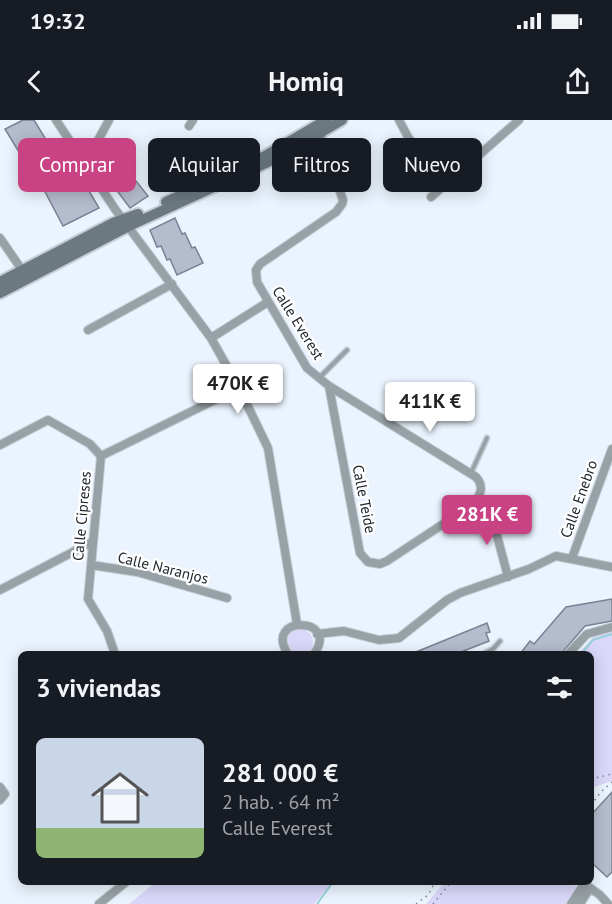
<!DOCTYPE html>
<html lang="es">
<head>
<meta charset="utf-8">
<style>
  :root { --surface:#171b24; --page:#20242c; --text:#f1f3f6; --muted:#9ea1a6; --line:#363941; --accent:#c84284 }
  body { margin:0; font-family:"PT Sans",sans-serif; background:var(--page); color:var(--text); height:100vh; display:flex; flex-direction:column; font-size:22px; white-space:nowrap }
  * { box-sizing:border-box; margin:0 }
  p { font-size:20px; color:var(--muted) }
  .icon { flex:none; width:33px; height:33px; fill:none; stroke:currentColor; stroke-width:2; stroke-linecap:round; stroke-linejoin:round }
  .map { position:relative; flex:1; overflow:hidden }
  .drawer { position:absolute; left:18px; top:531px; width:576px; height:234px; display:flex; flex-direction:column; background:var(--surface); border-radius:9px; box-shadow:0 3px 15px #0003 }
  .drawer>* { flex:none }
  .guide { position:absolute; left:18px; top:18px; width:576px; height:54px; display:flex; gap:12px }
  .price { position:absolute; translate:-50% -51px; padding:0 14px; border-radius:6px; background:#fff; color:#222; font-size:20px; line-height:39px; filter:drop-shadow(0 2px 3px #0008) }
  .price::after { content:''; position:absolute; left:50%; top:36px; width:18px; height:14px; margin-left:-9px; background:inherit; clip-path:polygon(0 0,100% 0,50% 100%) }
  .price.on { background:var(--accent); color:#fff }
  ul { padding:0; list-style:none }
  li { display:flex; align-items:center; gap:18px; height:150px; padding:0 18px }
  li+li { border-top:2px solid var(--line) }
  li span { display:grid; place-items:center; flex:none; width:168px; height:120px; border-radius:9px; color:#555 }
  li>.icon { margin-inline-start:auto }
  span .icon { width:72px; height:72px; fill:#fffc; stroke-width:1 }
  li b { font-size:26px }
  h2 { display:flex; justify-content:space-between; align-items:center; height:72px; padding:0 18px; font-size:26px }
  .pill { padding:0 21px; border-radius:9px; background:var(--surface); box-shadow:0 3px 15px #0003; font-size:21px; line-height:54px }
  .pill.on { background:var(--accent); color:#fff }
  .status { display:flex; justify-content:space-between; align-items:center; height:42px; padding:0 30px; background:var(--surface); direction:ltr }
  .status svg { height:16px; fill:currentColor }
  header { display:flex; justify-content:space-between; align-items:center; height:78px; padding:0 18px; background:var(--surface); font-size:27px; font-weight:700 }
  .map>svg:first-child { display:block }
</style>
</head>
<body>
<div class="status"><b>19:32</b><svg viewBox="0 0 49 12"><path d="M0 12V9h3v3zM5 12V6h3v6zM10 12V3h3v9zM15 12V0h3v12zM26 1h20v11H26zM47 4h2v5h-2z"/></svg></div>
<header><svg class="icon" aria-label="back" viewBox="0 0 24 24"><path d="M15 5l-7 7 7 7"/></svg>Homiq<svg class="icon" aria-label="share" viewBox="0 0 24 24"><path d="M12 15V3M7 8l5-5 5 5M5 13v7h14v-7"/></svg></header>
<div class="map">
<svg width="612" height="784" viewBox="0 0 612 784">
  <rect width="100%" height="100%" fill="#ebf4fe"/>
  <!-- green -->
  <path fill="#dbd7fa" d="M287 522a13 13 0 1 1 26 0a13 13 0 1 1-26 0Z
    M 612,512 L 612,661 L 591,668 L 591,534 L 578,534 L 594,516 Z
    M 156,762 L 333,762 L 314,784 L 129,784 Z
    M 445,762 L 569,762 L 577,767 L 568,784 L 426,784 Z"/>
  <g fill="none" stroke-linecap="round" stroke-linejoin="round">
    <!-- stream -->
    <path stroke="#97d1d8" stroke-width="2" d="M 581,534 L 593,520 L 612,514
      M 317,784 L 333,762"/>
  </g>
  <!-- building -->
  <path fill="#b5bcce" stroke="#7b8192" stroke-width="1.5" d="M 23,0 L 34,0 L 56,36 L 31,52 L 5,9 Z
    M 75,47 L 99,88 L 63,106 L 42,66 Z
    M 132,56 L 148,76 L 130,88 L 118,72 L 128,65 L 125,61 Z
    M 175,98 L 182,114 L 185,113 L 192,128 L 195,127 L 203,143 L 177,155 L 170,139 L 167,140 L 161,126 L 157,127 L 150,110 Z
    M 612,479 L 612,501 L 585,506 L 561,534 L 520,534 L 530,521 L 534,524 L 566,487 Z
    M 487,503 L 490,512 L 486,513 L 489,521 L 456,534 L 411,534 Z
    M 612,672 L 612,752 L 607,757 L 591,742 L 591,695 Z"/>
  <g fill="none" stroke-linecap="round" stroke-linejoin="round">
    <defs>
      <path id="lane" d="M 320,257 L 347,230
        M 471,353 L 487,318
        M 483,534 L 493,529 L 500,521"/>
      <path id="street" d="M 56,0 L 115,89 L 211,218 L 239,268 L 268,328 L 297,504
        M 399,0 L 408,17 L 442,66
        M 189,6 L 193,0
        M 320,14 L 343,80 L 342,84 L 336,92 L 260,144 L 256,150 L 257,162 L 307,248 L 329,266 L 476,357 C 484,366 481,373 475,383 L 387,441 L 380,444 L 368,442 L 360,433 L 329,266
        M 82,41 L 90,35 L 109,0
        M 431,77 L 519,0
        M 0,118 L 22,150
        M 88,210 L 172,164
        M 211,218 L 268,182
        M 0,325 L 48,300 L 90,324 L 101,336
        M 475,383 L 487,385 L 490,389 L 508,457
        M 572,438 L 612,329
        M 91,445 L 137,452 L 227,478
        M 0,470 L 92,422
        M 317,514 L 344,511 L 379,520 L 399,518 L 447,480 L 460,473 L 529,449 L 556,436 L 612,447
        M 115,534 L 107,511 L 88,479 L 101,336 L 239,268
        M 288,534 C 262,495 341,496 314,534
        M 568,534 L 587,514 L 612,507
        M 0,667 L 5,674 L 0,680
        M 582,762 L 600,775 L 608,784
        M 99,784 L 126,762
        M 571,784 L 584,764
        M 580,784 L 590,768"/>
      <path id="secondary" d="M 166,82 L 265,36 L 326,0
        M 0,162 L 113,103 L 138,94
        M 0,173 L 129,106 L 281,36 L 342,0"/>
    </defs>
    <!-- lane casing -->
    <use href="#lane" stroke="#c6cfd8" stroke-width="7"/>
    <!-- street casing -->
    <use href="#street" stroke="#c6cfd8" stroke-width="10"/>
    <!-- secondary casing -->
    <use href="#secondary" stroke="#c6cfd8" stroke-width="14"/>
    <!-- path -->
    <path stroke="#80878f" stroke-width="1.5" stroke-dasharray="1.5 4.5" stroke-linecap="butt" d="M 591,659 L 612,654
      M 591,685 L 601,672 L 612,662
      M 416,784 L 428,775 L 435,762
      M 433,784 L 451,762"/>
    <!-- lane -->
    <use href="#lane" stroke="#98a1a5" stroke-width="4"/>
    <!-- street -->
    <use href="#street" stroke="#98a1a5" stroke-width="8"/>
    <!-- secondary -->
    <use href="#secondary" stroke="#6c7a80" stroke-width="10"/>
  </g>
  <g text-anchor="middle" stroke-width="4.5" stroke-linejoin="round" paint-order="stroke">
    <!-- street labels -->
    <g font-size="15" fill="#20262c" stroke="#fff">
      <text transform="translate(298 203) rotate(58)" y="5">Calle Everest</text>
      <text transform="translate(364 379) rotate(79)" y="5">Calle Teide</text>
      <text transform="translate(579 379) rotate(-70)" y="5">Calle Enebro</text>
      <text transform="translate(82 396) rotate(-85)" y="5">Calle Cipreses</text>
      <text transform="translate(163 448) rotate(14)" y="5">Calle Naranjos</text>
    </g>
  </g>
</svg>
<b class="price" style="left:238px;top:295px">470K €</b>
<b class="price" style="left:430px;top:313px">411K €</b>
<b class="price on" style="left:487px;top:426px">281K €</b>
<div class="guide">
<a class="pill on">Comprar</a>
<a class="pill">Alquilar</a>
<a class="pill">Filtros</a>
<a class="pill">Nuevo</a>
</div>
<section class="drawer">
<h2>3 viviendas<svg class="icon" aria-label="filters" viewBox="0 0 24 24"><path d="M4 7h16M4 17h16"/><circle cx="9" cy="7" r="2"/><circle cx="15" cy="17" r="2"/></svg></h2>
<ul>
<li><span style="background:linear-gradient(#c9d6e8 75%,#8fb573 0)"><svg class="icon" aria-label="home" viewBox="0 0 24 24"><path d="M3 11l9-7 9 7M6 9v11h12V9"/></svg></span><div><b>281 000 €</b><p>2 hab. · 64 m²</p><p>Calle Everest</p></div></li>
</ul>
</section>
</div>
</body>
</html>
